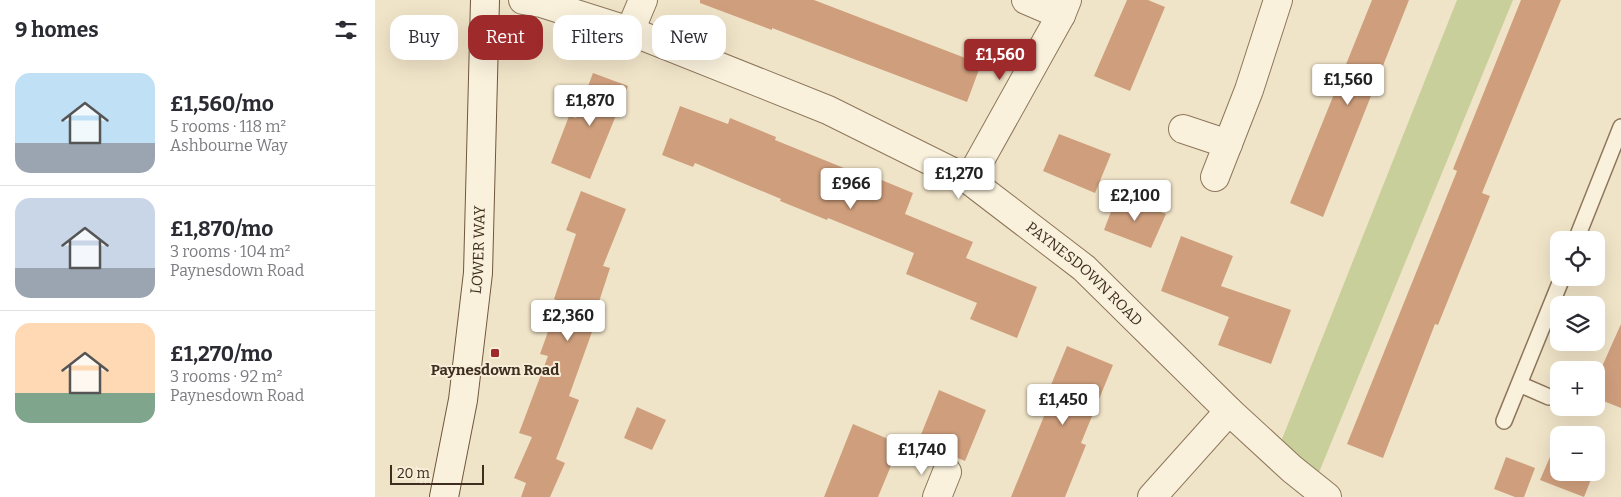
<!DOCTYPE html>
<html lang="en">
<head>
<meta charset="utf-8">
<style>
  :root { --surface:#fff; --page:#f7f7f7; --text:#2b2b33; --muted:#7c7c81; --line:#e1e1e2; --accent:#9e2a2b }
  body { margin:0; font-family:Bitter,serif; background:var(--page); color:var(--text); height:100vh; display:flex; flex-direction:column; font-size:19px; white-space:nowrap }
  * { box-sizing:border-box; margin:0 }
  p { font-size:16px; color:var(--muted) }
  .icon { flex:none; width:28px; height:28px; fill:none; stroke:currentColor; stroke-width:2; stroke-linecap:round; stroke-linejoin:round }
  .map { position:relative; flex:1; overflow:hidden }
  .sheet { display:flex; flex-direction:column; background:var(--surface); width:375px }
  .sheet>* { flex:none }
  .hud { position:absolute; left:15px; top:15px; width:475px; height:45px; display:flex; gap:10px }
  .fabs { position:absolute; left:1175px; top:231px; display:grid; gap:10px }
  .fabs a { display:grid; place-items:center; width:55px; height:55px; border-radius:10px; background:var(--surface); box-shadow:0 5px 20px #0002; font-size:25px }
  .scale { position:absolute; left:15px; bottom:12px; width:94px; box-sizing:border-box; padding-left:5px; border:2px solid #3d2e20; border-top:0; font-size:14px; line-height:18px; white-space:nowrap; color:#3d2e20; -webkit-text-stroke:4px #f7eed8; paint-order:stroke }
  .price { position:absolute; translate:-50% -42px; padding:0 11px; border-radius:5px; background:#fff; color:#222; font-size:16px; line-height:32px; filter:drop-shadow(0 1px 2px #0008) }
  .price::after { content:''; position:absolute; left:50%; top:30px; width:15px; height:11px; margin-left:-8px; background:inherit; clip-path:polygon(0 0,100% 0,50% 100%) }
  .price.on { background:var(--accent); color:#fff }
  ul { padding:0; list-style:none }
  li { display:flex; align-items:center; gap:15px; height:125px; padding:0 15px }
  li+li { border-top:1px solid var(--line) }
  li span { display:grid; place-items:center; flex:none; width:140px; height:100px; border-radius:15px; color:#555 }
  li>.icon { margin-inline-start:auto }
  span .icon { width:60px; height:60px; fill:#fffc; stroke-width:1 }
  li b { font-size:21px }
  h2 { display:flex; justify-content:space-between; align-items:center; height:60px; padding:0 15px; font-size:21px }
  .pill { padding:0 18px; border-radius:15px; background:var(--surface); box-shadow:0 5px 20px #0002; font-size:18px; line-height:45px }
  .pill.on { background:var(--accent); color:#fff }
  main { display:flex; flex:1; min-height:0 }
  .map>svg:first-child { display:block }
</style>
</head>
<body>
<main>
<section class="sheet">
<h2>9 homes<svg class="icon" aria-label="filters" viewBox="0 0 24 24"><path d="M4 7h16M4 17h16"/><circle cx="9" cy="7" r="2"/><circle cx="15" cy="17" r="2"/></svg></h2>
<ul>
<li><span style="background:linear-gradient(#bfe0f5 70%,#9aa5b1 0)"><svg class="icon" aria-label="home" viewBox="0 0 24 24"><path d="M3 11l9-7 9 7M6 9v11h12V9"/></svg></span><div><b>£1,560/mo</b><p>5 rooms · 118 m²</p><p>Ashbourne Way</p></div></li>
<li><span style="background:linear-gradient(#c9d6e8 70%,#9aa5b1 0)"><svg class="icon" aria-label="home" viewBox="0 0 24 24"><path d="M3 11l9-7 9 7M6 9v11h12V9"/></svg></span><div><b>£1,870/mo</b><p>3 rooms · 104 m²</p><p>Paynesdown Road</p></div></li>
<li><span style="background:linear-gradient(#ffd9b3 70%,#7fa58c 0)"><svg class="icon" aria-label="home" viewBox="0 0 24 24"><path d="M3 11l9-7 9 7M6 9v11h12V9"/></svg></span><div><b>£1,270/mo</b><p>3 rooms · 92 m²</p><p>Paynesdown Road</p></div></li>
</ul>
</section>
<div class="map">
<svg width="1246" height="497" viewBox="0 0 1246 497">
  <rect width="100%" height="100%" fill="#f0e4c8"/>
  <!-- grass -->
  <path fill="#c9cf9b" d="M 1082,0 L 1138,0 L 938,487 L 901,454 Z"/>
  <!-- building -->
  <path fill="#cf9f7d" d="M 325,0 L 439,0 L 606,64 L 592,102 L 397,28 L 397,30 L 325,3 Z
    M 752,0 L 773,0 L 790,7 L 755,91 L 719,76 Z
    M 997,0 L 1034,0 L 948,217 L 915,203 Z
    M 1146,0 L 1186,0 L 1107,193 L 1115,196 L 1063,325 L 1060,324 L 1008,458 L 972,444 L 1082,171 L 1078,169 Z
    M 218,73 L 253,86 L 215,179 L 176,163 L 194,116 L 201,118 Z
    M 305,106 L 353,124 L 355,118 L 401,137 L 400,140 L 491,177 L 492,174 L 538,193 L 530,214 L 598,242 L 591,258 L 662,287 L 642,338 L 595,319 L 602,303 L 531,274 L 539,253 L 453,218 L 452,220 L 405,201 L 406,199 L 320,163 L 318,167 L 287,155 Z
    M 684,134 L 736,154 L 720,193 L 668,171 Z
    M 206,191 L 251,209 L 228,266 L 235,268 L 219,317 L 222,318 L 194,396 L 204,400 L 181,459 L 190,463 L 175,497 L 146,497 L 151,483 L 139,478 L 157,437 L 144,433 L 173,356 L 165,354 L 184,301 L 179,299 L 201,234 L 191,230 Z
    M 742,196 L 791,214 L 776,248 L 729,230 Z
    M 806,236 L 858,256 L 846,286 L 916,310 L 896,364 L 843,345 L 854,317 L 786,291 Z
    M 1246,324 L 1246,408 L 1221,398 L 1221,380 Z
    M 692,346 L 738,365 L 706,443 L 711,445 L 690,497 L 636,497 L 676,399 L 671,397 Z
    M 564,390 L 611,410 L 590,461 L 543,442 Z
    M 262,407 L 291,420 L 277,450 L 249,438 Z
    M 478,424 L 525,444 L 503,497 L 449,497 Z
    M 1181,443 L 1184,444 L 1184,472 L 1219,472 L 1209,497 L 1165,480 Z
    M 1131,457 L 1160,468 L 1149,497 L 1140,497 L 1119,489 Z"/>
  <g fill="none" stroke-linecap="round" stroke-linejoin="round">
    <defs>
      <path id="lane" d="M 1201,240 L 1246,127
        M 1144,384 L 1174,397
        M 1129,421 L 1187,278"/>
      <g id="street">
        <path id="s1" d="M 148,0 L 166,3 L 255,31 L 453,110 L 594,180 L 709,268 L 854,411 L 917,469 L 952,497"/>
        <path d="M 651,0 L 686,15"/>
        <path d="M 255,31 L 268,0"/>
        <path d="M 808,129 L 853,144"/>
        <path d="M 840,177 L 874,90 L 903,0"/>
        <path d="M 594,180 L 686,15 L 692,0"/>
        <path d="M 562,497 L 572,472"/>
        <path d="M 777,497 L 854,411"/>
      </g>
      <g id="secondary">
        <path id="s2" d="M 69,497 L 88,400 L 103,273 L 110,0"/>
      </g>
    </defs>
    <!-- lane casing -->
    <use href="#lane" stroke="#8d765c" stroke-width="18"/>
    <!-- street casing -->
    <use href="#street" stroke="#8d765c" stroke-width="30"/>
    <!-- secondary casing -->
    <use href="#secondary" stroke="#6f573f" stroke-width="30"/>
    <!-- lane -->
    <use href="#lane" stroke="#faf1dc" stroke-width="15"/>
    <!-- street -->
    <use href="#street" stroke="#faf1dc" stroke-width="28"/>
    <!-- secondary -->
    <use href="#secondary" stroke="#faf1dc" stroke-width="28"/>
  </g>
  <!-- markers -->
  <rect fill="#9e2a2b" stroke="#f7eed8" stroke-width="2" x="115" y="348" width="10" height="10" rx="2.5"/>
  <g text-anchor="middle" stroke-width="4" stroke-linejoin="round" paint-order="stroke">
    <!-- street labels -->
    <g font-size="15" fill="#3d2e20" stroke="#f7eed8">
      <text dy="5" stroke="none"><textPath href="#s2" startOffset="250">LOWER WAY</textPath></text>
      <text dy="5" stroke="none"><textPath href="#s1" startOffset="631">PAYNESDOWN ROAD</textPath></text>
    </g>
    <!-- poi labels -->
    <g font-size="15" font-weight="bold" fill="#3d2e20" stroke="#f7eed8">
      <text x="120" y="375">Paynesdown Road</text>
    </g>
  </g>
</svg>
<div class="fabs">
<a><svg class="icon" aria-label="locate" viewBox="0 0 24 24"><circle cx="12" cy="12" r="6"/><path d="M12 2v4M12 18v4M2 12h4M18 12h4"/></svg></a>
<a><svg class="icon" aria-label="layers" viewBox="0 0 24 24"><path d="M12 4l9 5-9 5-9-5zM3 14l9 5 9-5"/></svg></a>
<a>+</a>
<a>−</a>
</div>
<div class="scale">20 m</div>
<b class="price on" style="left:625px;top:81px">£1,560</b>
<b class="price" style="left:973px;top:106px">£1,560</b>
<b class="price" style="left:215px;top:127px">£1,870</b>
<b class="price" style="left:584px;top:200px">£1,270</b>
<b class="price" style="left:476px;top:210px">£966</b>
<b class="price" style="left:760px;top:222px">£2,100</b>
<b class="price" style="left:193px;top:342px">£2,360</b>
<b class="price" style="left:688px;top:426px">£1,450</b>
<b class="price" style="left:547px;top:476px">£1,740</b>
<div class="hud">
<a class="pill">Buy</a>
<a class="pill on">Rent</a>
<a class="pill">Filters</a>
<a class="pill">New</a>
</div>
</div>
</main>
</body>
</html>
